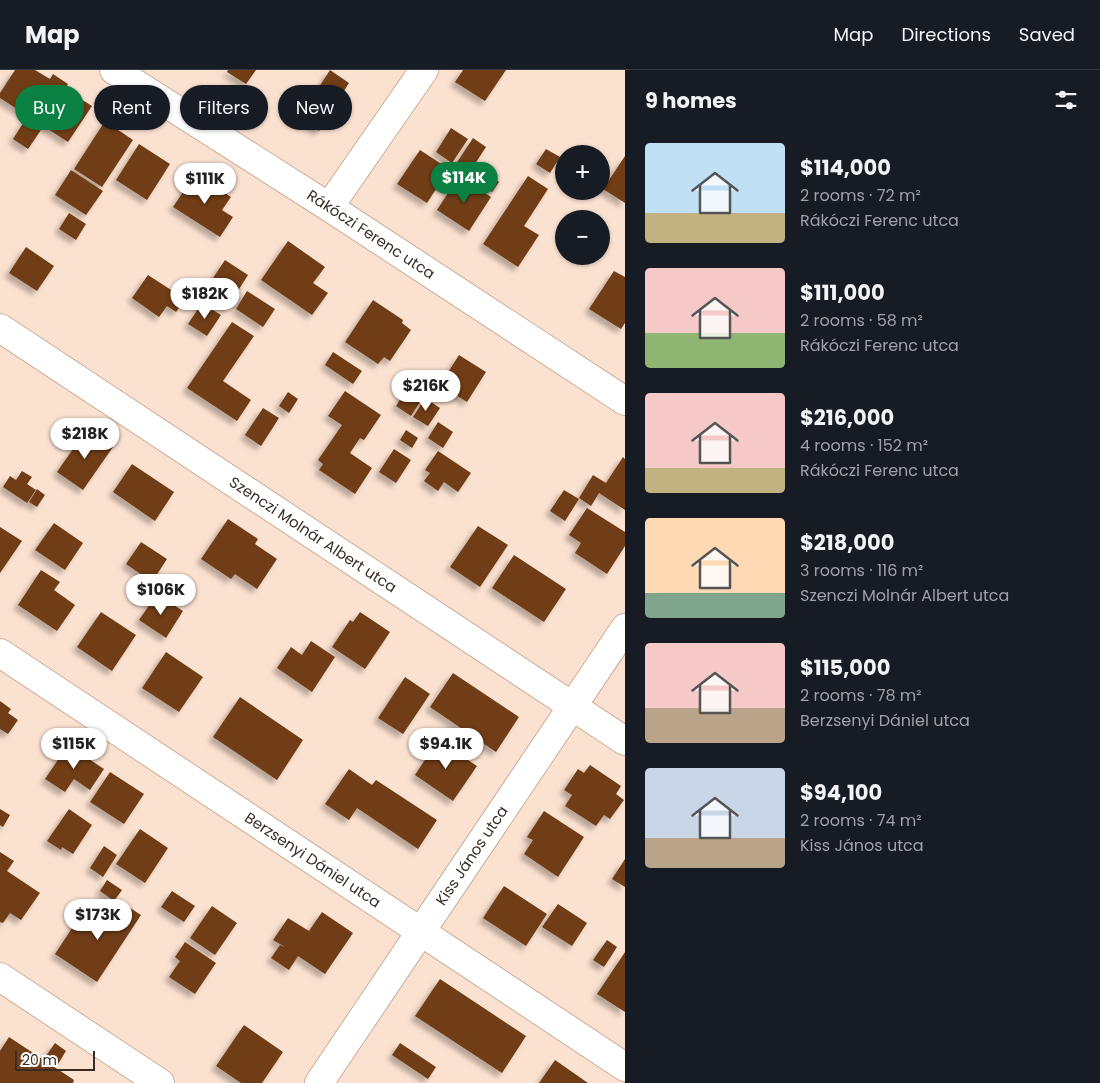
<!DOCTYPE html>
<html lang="en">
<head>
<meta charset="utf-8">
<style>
  :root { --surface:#171b24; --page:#20242c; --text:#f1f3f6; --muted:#9ea1a6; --line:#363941; --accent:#0b8043 }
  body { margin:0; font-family:Poppins,sans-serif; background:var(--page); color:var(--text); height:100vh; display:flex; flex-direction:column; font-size:19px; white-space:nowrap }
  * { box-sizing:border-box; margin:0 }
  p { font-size:16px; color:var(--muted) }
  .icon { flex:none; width:28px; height:28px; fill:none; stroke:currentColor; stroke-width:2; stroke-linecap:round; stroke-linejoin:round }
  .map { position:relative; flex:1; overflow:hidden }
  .details { display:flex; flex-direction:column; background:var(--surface); width:475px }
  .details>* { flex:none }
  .guide { position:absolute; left:15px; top:15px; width:475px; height:45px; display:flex; gap:10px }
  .fabs { position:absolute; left:555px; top:75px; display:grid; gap:10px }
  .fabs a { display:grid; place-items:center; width:55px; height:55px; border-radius:50%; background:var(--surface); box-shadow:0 1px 4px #0004; font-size:25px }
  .scale { position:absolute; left:15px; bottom:12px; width:80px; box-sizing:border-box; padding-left:5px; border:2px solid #382c24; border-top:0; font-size:14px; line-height:18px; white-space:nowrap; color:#382c24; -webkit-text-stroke:4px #fff; paint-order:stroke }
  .price { position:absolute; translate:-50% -42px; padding:0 11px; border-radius:18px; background:#fff; color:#222; font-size:16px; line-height:32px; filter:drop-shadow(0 1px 2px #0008) }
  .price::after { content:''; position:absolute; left:50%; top:30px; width:15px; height:11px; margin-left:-8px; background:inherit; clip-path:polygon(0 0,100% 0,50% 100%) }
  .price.current { background:var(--accent); color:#fff }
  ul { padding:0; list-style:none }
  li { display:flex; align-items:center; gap:15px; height:125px; padding:0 20px }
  li span { display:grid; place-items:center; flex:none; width:140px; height:100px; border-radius:5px; color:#555 }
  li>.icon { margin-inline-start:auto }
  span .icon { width:60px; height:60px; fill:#fffc; stroke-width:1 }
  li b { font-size:21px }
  h2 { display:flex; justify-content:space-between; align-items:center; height:60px; padding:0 20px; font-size:21px }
  .pill { padding:0 18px; border-radius:22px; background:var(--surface); box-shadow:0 1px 4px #0004; font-size:18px; line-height:45px }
  .pill.current { background:var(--accent); color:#fff }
  header { display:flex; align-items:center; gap:30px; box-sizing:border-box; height:70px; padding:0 25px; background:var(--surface); border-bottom:1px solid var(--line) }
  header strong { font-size:24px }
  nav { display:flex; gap:28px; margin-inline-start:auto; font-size:18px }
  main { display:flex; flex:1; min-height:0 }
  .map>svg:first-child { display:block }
</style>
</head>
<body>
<header>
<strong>Map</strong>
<nav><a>Map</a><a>Directions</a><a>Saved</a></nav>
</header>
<main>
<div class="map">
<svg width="625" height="1013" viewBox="0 0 625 1013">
  <defs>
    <filter id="shadow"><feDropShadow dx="-4.5" dy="4.5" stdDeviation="2.5" flood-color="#0004"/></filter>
  </defs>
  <rect width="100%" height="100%" fill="#fbe1d0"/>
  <!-- building -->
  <path fill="#6f3d15" filter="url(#shadow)" d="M 15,0 L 35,0 L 50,9 L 53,4 L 68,14 L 65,19 L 92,36 L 68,72 L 0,28 L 0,23 Z
    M 228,0 L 256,0 L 246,14 L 227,2 Z
    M 330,0 L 349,13 L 334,37 L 341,42 L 332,56 L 325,52 L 319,61 L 299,48 Z
    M 463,0 L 506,0 L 485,31 L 455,12 Z
    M 25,50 L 41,60 L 28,79 L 13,69 Z
    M 105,51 L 133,70 L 102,117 L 74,99 Z
    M 451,58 L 468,69 L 452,93 L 436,82 Z
    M 473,68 L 486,77 L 467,106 L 454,97 Z
    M 139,74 L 170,94 L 147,130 L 116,110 Z
    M 546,79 L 560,87 L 550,103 L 536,94 Z
    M 420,80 L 449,99 L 427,133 L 397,114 Z
    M 625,86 L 625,133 L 603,119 Z
    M 480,99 L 499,112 L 492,122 L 473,110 Z
    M 71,100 L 103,121 L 86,145 L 55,125 Z
    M 195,104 L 231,127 L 222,140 L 233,147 L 220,167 L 173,137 Z
    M 459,106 L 491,127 L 469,161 L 437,140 Z
    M 528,106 L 548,119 L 524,156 L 539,165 L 518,197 L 483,174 Z
    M 69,143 L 86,154 L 76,170 L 59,159 Z
    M 288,171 L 325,197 L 313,213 L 328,223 L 312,245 L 261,210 Z
    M 26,177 L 54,196 L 37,221 L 9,203 Z
    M 225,190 L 248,205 L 227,238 L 203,223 Z
    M 614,201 L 625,207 L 625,253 L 621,259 L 589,239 Z
    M 148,205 L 185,229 L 176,242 L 167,236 L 159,247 L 132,228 Z
    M 247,221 L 275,239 L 263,257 L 236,239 Z
    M 373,230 L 403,250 L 402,253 L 411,260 L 390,291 L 384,287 L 378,294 L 345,272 Z
    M 202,233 L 221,245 L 207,266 L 188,254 Z
    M 232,252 L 254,266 L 223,311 L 251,330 L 237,351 L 187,318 Z
    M 333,282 L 362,301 L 353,314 L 325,295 Z
    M 459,285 L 486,302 L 467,332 L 440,315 Z
    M 418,302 L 433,312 L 411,346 L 396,336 Z
    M 345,321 L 381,345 L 364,370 L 360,368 L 350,383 L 372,398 L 355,424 L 319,400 L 323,394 L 318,390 L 342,355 L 328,346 Z
    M 288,322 L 298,329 L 289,343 L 279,336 Z
    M 425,328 L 440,338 L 428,356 L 413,347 Z
    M 263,338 L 279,348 L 261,376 L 245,365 Z
    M 438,352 L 453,362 L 443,378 L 428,368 Z
    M 87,359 L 113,377 L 83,420 L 57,402 Z
    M 406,360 L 418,368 L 412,378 L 400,370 Z
    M 394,379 L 411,390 L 396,413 L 379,402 Z
    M 438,381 L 471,403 L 458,422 L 444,412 L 438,421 L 424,411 L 430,403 L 425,400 Z
    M 623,387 L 625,389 L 625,440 L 599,423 L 591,436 L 579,428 L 593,405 L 606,413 Z
    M 132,394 L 174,422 L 155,451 L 113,422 Z
    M 22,401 L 32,407 L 27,414 L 36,420 L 27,433 L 3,417 L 10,406 L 16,410 Z
    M 37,419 L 45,425 L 37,437 L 29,432 Z
    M 564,420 L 579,429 L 565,451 L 550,441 Z
    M 587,438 L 625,462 L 625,476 L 607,504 L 575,483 L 581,473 L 569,465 Z
    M 228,449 L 258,469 L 255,474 L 277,489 L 257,519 L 235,504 L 231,509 L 201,489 Z
    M 54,453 L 83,473 L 65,500 L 35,480 Z
    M 478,456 L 508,475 L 480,517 L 450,497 Z
    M 0,457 L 22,471 L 0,503 Z
    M 141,472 L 167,489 L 152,512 L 126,494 Z
    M 514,485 L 566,519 L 544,552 L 492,518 Z
    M 41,500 L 60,512 L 54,520 L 75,535 L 57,561 L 18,535 Z
    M 157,524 L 183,541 L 166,568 L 139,550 Z
    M 101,542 L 136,565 L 112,601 L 77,577 Z
    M 360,542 L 390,562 L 365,599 L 332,577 L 350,550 L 353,552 Z
    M 311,571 L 335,587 L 312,622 L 277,598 L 291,577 L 302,585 Z
    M 166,582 L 203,607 L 179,642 L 142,618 Z
    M 453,603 L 519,647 L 496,682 L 430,637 Z
    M 405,607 L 430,624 L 403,664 L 378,648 Z
    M 240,627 L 303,670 L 277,710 L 213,667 Z
    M 0,631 L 11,639 L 8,643 L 18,650 L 8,664 L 0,659 Z
    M 438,670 L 477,696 L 453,731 L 415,705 Z
    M 68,675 L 104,699 L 90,720 L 74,709 L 65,722 L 45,709 Z
    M 590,695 L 621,716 L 616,724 L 624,730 L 610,749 L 604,745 L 596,756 L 565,736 L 572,725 L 564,720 L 578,699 L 584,703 Z
    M 349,699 L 372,715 L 376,710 L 437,750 L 418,779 L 357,738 L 349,750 L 325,734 Z
    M 110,702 L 144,724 L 124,754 L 90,732 Z
    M 0,739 L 10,745 L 3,757 L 0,755 Z
    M 69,739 L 92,755 L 73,784 L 62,777 L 61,780 L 47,771 Z
    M 544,741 L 584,767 L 558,807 L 524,784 L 533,770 L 527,767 Z
    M 140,759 L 168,778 L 145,813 L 116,794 Z
    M 104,776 L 117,785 L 103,807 L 90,798 Z
    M 0,782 L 14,791 L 7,801 L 40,823 L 21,850 L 10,843 L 3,853 L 0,852 Z
    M 625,789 L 625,817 L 612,809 Z
    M 107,810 L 122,820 L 114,831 L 100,821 Z
    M 504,816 L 547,844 L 526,876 L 483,848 Z
    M 172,821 L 195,836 L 184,852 L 161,837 Z
    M 118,830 L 141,845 L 97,912 L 55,884 L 80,846 L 99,858 Z
    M 558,834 L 587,853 L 572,876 L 542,857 Z
    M 212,836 L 237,853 L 215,885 L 190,868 Z
    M 322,842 L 353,863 L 325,904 L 298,886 L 289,900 L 271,888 L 280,875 L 285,877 L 273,870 L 288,848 L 309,861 Z
    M 607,870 L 617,877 L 604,897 L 593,890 Z
    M 185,872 L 216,893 L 195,924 L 169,907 L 180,891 L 175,887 Z
    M 625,882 L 625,942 L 597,924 Z
    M 440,909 L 526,966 L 502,1003 L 415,946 Z
    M 244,955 L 283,982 L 262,1013 L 241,1013 L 216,996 Z
    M 9,967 L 74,1010 L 73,1013 L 0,1013 L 0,981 Z
    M 55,973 L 66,981 L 58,994 L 46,986 Z
    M 400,973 L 436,997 L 428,1009 L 392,985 Z
    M 555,990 L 588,1013 L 539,1013 Z"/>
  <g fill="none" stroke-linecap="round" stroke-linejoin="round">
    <defs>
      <g id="minor">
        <path id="s1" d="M 114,0 L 329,137 L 625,331"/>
        <path d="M 329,137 L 424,0"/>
        <path id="s2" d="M 0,258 L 625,671"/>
        <path id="s3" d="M 0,583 L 625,997"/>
        <path d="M 0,907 L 160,1013"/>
        <path id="s4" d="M 319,1013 L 625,558"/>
      </g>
    </defs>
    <!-- minor casing -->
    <use href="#minor" stroke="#ccad9a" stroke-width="30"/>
    <!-- minor -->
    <use href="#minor" stroke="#fff" stroke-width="28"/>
  </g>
  <g text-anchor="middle" stroke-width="5" stroke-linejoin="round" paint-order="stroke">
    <!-- street labels -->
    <g font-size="15" fill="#382c24" stroke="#fff">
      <text dy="5" stroke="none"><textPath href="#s1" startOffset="305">Rákóczi Ferenc utca</textPath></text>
      <text dy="5" stroke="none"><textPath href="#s2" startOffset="375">Szenczi Molnár Albert utca</textPath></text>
      <text dy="5" stroke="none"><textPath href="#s4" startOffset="274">Kiss János utca</textPath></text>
      <text dy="5" stroke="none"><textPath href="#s3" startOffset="375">Berzsenyi Dániel utca</textPath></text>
    </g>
  </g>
</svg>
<div class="fabs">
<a>+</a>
<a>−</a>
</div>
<div class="scale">20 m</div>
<b class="price current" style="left:464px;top:134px">$114K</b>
<b class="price" style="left:205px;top:135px">$111K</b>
<b class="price" style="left:205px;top:250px">$182K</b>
<b class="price" style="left:426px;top:342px">$216K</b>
<b class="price" style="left:85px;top:390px">$218K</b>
<b class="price" style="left:161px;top:546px">$106K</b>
<b class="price" style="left:74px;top:700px">$115K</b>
<b class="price" style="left:446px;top:700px">$94.1K</b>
<b class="price" style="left:98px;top:871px">$173K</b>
<div class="guide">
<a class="pill current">Buy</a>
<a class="pill">Rent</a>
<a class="pill">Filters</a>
<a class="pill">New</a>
</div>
</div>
<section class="details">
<h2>9 homes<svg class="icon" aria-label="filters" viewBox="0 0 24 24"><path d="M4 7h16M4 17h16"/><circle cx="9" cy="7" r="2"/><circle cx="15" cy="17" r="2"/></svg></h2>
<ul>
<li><span style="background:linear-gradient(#bfe0f5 70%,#c2b280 0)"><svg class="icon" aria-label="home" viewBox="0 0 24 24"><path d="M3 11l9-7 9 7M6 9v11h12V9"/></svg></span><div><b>$114,000</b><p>2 rooms · 72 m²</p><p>Rákóczi Ferenc utca</p></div></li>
<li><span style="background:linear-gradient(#f6c9c9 65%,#8fb573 0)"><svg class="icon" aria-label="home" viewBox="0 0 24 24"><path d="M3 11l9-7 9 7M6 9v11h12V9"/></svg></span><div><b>$111,000</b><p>2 rooms · 58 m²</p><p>Rákóczi Ferenc utca</p></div></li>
<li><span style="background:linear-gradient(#f6c9c9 75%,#c2b280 0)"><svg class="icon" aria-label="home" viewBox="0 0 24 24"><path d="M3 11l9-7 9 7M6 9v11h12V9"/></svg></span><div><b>$216,000</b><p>4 rooms · 152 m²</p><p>Rákóczi Ferenc utca</p></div></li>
<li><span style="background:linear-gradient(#ffd9b3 75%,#7fa58c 0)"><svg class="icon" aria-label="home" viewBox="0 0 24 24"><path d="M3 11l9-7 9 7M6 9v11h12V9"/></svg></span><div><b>$218,000</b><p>3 rooms · 116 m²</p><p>Szenczi Molnár Albert utca</p></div></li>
<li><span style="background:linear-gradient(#f6c9c9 65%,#b9a48a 0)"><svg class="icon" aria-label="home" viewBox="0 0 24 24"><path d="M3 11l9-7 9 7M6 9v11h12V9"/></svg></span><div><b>$115,000</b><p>2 rooms · 78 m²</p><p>Berzsenyi Dániel utca</p></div></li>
<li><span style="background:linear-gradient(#c9d6e8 70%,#b9a48a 0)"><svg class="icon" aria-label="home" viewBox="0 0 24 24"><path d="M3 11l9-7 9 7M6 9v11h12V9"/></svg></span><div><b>$94,100</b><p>2 rooms · 74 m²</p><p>Kiss János utca</p></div></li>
</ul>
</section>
</main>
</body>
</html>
